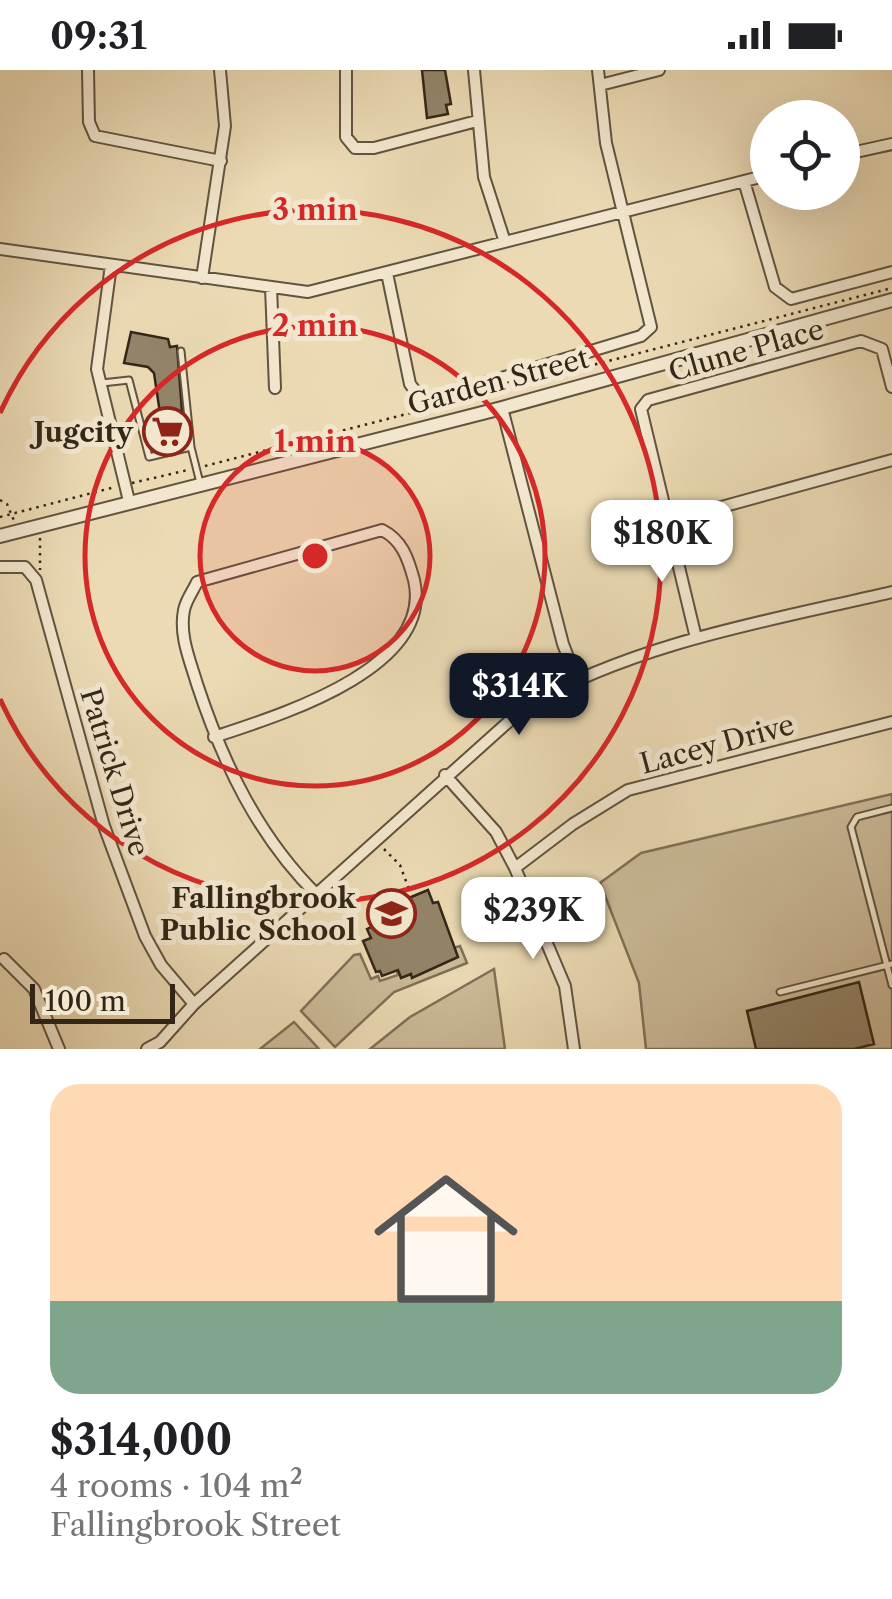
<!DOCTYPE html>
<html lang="en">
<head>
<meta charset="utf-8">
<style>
  :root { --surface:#fff; --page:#f6f6f6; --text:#202124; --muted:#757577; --accent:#111827 }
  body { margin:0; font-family:"Libre Caslon Text",serif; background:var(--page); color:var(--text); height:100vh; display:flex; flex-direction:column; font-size:38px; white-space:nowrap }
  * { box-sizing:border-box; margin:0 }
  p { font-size:32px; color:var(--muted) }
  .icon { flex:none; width:55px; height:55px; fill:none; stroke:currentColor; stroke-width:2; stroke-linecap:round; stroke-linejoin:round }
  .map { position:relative; height:979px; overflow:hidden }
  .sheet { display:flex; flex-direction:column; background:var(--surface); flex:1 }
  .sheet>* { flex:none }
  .buttons { position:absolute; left:750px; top:30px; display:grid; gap:20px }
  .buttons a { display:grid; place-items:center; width:110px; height:110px; border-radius:50%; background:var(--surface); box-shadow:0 10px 40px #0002; font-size:50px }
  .scale { position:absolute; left:30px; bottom:25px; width:145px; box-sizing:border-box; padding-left:10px; border:5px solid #332617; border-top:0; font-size:28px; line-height:35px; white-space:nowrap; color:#332617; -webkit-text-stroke:8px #f2e7ce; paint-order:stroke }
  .price { position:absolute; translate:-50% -85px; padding:0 22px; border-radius:20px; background:#fff; color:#222; font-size:32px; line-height:65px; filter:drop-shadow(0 2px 5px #0008) }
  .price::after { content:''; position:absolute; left:50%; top:60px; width:30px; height:22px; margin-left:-15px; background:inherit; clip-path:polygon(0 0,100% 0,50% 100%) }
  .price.active { background:var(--accent); color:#fff }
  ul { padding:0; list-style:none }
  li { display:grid; align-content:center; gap:20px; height:530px; padding:0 50px }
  li span { display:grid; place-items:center; height:310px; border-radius:30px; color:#555 }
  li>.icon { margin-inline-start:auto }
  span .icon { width:180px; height:180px; fill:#fffc; stroke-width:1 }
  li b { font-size:42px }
  .status { display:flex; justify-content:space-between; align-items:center; height:70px; padding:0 50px; background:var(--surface); direction:ltr }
  .status svg { height:28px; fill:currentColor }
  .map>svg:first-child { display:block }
</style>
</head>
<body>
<div class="status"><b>09:31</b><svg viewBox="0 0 49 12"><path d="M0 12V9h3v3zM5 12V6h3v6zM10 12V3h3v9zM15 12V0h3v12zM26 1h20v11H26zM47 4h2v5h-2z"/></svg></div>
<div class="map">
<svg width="892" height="979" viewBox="0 0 892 979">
  <rect width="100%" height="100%" fill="#ebdab4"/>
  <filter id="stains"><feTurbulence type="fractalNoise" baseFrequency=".002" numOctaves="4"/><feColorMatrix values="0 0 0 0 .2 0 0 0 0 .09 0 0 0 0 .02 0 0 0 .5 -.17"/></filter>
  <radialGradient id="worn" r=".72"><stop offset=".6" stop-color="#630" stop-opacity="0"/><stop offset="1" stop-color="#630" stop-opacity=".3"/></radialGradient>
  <!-- green -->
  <path fill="#cb9" stroke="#807058" stroke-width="2.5" d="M 892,724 L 892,979 L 646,979 L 639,913 L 600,813 L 641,783 Z
    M 460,876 L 467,893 L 394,922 L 335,977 L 301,941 L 354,885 L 360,884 L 371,909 L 378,906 L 380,911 L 398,905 L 395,895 Z
    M 494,899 L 505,979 L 370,979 L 410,947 Z
    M 294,952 L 319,979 L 260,979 Z"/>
  <!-- building -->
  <path fill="#938469" stroke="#332617" stroke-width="2.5" d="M 422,0 L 445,0 L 451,34 L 446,35 L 448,44 L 427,48 Z
    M 131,262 L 168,269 L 170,277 L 177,276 L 184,367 L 164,370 L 154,303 L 148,297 L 124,293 Z
    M 428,820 L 433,833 L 438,832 L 458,887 L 412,908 L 411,904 L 401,908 L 398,900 L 382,906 L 380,901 L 376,902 L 363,871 L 371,868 L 367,859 L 373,856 L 368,845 Z
    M 859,912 L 874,974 L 854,979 L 756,979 L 747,941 Z"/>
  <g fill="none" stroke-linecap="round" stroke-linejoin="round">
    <defs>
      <path id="service" d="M 181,281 L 191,377
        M 102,313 L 129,310 L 149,387 L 191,377 L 200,413
        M 892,738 L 857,747 L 851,757 L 892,915
        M 780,922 L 892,894"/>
      <path id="minor" d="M 88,0 L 89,52 L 95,66 L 221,91
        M 346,0 L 346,67 L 355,78 L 374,78 L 477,51
        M 474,0 L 484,107 L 504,169
        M 600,15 L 659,0
        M 842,85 L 892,74
        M 744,111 L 775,217 L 791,229 L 892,202
        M 0,179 L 308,222 L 768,105
        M 111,195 L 97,299 L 129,431
        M 387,203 L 410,314 L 419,326 L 435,328 L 641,266 L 651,257 L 606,73 L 598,0
        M 202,208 L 225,56 L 220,0
        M 271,217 L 275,318
        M 502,338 L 563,574 L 576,608
        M 667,452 L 892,390
        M 0,497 L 25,497 L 36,510 L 104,756 L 145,866 L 161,895 L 194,934
        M 696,568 L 641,339 L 648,330 L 861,271 L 882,279 L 892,317
        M 214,667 C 277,646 435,599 414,510 C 408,488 402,470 382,460 L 197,512 C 193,521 186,530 184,540 C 179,566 190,590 197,614 C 223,693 258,767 318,826
        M 445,705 L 496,762 L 515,798 L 565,916 L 574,979
        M 515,798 L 573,754 L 628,720 L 892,652
        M 4,889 L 34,919 L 59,979
        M 147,979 L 160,972 L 194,934 L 526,636 C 639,572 767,551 892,522"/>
      <path id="tertiary" d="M 0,466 L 502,338 L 892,230"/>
    </defs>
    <!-- service casing -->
    <use href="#service" stroke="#61533e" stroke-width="9"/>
    <!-- minor casing -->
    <use href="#minor" stroke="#61533e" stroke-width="14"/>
    <!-- tertiary casing -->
    <use href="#tertiary" stroke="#61533e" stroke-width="16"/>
    <!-- path -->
    <path stroke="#332617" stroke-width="2.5" stroke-dasharray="2.5 5" stroke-linecap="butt" d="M 515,315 L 892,218
      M 205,396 L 430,338
      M 132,413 L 188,400
      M 0,430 L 7,434 L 15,453
      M 0,447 L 115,417
      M 40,468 L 40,500
      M 384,779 L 400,795 L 410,822"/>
    <!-- service -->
    <use href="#service" stroke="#f2e7ce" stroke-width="5"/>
    <!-- minor -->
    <use href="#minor" stroke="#f2e7ce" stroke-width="10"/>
    <!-- tertiary -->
    <use href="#tertiary" stroke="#f2e7ce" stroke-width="12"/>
  </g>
  <!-- distance rings -->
  <circle cx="315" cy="486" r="115" fill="#d62828" fill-opacity=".12"/>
  <g fill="none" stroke="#d62828" stroke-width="5">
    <circle cx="315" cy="486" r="115"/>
    <circle cx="315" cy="486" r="230"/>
    <path d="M0 343A346 346 0 1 1 0 629"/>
  </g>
  <!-- icons -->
  <defs>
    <symbol id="supermarket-ring" viewBox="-11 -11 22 22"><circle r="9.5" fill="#f2e7ce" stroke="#8f2418" stroke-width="1.5"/><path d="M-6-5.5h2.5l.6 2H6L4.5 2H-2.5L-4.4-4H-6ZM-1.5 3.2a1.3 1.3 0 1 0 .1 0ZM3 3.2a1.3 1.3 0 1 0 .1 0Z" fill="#8f2418"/></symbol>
    <symbol id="school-ring" viewBox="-11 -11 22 22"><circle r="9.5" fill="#f2e7ce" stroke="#8f2418" stroke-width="1.5"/><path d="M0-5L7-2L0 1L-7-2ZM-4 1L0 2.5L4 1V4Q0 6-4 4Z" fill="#8f2418"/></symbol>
  </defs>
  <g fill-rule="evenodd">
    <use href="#supermarket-ring" x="140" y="334" width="55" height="55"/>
    <use href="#school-ring" x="364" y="816" width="55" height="55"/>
  </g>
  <g text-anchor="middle" stroke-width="10" stroke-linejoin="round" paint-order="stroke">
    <!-- street labels -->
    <g font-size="28" fill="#332617" stroke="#f2e7ce">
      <text transform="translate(746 280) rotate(-16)" y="10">Clune Place</text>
      <text transform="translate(498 311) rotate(-15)" y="10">Garden Street</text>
      <text transform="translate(717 674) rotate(-15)" y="10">Lacey Drive</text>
      <text transform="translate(115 702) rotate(73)" y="10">Patrick Drive</text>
    </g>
    <!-- poi labels -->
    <g font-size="28" font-weight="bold" fill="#332617" stroke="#f2e7ce" text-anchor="end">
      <text x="133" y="372">Jugcity</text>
      <text x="356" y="838">Fallingbrook<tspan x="356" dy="32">Public School</tspan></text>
    </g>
  </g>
  <circle cx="315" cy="486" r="15" fill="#d62828" stroke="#f2e7ce" stroke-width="5"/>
  <g font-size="30" text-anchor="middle" font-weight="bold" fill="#d62828" stroke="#f2e7ce" stroke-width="10" stroke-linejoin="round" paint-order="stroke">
    <text x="315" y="150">3 min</text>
    <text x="315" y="266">2 min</text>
    <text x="315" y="382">1 min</text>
  </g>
  <rect width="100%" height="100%" filter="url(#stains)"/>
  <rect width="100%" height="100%" fill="url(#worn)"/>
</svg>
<div class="buttons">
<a><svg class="icon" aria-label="locate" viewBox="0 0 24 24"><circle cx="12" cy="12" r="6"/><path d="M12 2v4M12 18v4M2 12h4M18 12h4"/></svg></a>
</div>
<div class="scale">100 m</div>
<b class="price" style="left:662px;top:515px">$180K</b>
<b class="price active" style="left:519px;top:668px">$314K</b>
<b class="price" style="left:533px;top:892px">$239K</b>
</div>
<section class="sheet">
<ul>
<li><span style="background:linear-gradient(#ffd9b3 70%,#7fa58c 0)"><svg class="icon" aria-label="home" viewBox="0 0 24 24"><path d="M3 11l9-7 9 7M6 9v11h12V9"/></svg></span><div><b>$314,000</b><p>4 rooms · 104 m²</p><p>Fallingbrook Street</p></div></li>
</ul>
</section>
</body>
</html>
